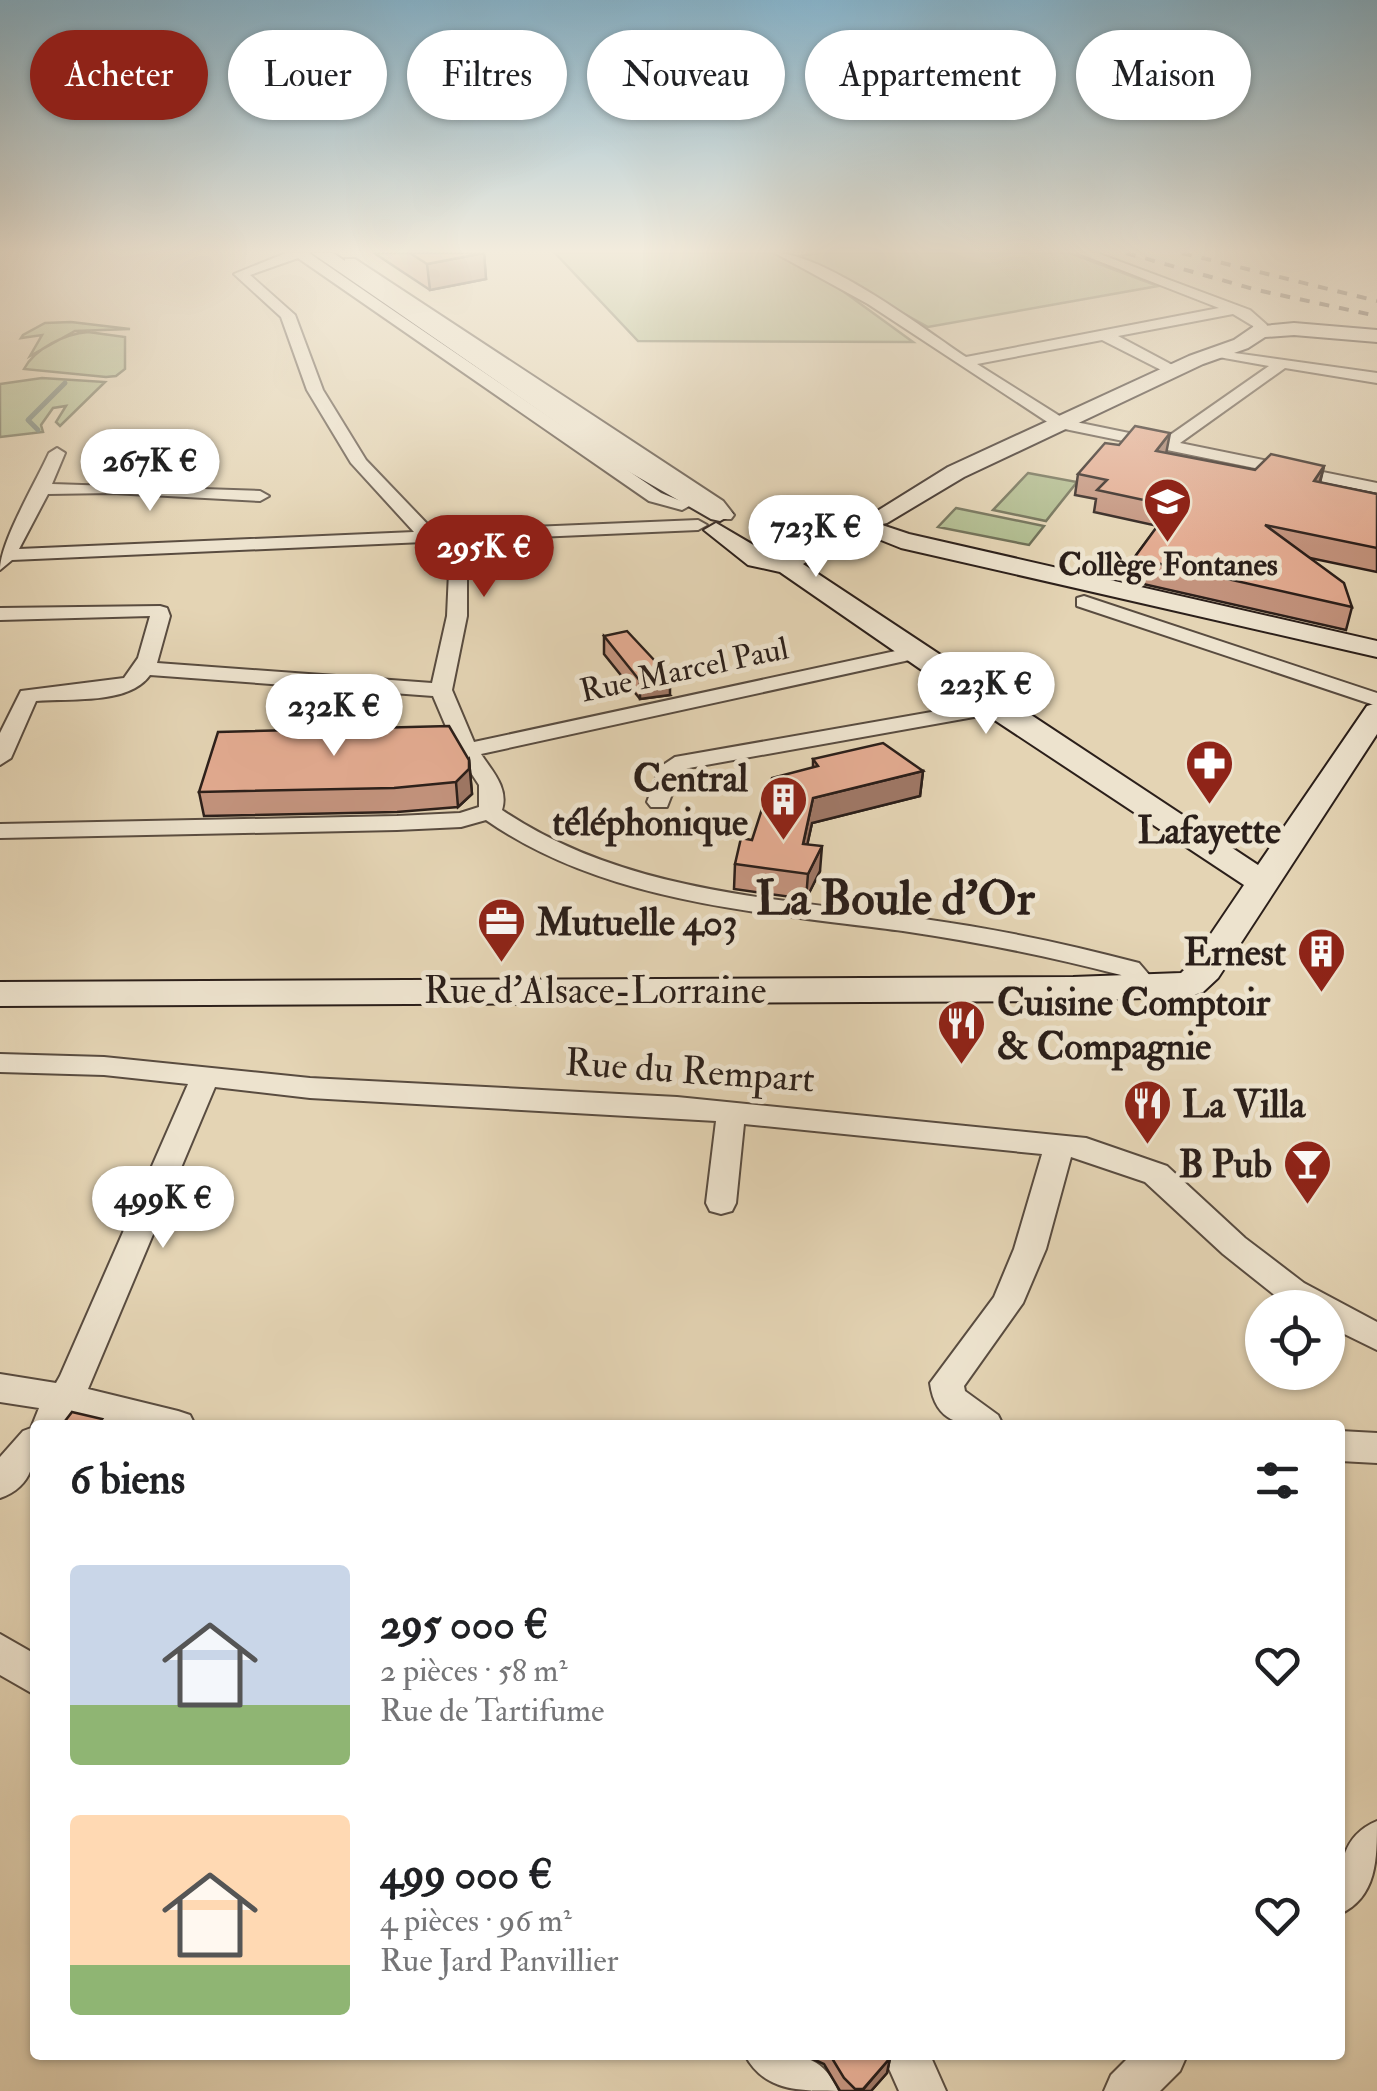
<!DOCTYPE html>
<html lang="fr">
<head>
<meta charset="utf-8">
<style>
  :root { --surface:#fff; --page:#f2f2f2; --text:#202124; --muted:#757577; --accent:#8f2418 }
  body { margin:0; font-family:"IM FELL Double Pica",serif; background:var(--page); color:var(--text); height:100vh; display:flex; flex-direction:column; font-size:38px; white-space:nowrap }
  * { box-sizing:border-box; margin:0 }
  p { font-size:32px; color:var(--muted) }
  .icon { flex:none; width:55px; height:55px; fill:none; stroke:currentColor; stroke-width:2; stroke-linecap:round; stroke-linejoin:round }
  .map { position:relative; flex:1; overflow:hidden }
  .sheet { position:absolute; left:30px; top:1420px; width:1315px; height:640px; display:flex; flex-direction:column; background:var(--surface); border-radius:10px; box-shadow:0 2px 8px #0004 }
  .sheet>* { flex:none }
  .banner { position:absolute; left:30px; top:30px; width:1318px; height:90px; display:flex; gap:20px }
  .fabs { position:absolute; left:1245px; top:1290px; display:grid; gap:20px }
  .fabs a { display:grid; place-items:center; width:100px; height:100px; border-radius:50%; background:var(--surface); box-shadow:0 2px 8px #0004; font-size:50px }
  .price { position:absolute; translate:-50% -85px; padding:0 22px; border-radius:35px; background:#fff; color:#222; font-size:32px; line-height:65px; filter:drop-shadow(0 2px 5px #0008) }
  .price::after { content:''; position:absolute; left:50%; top:60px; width:30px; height:22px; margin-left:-15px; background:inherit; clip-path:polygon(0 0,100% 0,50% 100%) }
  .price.selected { background:var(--accent); color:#fff }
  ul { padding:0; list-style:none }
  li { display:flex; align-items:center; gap:30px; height:250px; padding:0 40px }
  li span { display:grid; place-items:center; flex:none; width:280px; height:200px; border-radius:10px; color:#555 }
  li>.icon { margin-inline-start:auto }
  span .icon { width:120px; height:120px; fill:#fffc; stroke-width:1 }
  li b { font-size:42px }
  h2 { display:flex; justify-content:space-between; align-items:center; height:120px; padding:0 40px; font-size:42px }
  .tag { padding:0 35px; border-radius:45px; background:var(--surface); box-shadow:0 2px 8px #0004; font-size:35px; line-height:90px }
  .tag.selected { background:var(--accent); color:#fff }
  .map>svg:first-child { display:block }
</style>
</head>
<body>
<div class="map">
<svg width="1377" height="2091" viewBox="0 0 1377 2091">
  <rect width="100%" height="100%" fill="#e4d4b4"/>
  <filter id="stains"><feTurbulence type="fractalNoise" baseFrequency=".002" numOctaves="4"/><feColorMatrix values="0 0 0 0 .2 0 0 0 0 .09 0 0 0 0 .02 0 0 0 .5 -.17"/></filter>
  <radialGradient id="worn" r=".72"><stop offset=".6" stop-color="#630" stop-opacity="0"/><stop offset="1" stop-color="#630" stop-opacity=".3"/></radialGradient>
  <!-- green -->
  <path fill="#b1bd90" stroke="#6e6e55" stroke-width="2.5" d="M 555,253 L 774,253 L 829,281 L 913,342 L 638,341 Z
    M 818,253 L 1070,253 L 1158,286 L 928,327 L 800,256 Z
    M 71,322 L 130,329 L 75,331 L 30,356 L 42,335 L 21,338 L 23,335 L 45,323 Z
    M 88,332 L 125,337 L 125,369 L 116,376 L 106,377 L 24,369 C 35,348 65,334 88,332 Z
    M 42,378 L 105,382 L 60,426 L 56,422 L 66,406 L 53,408 L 41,425 L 43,432 L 0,437 L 0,384 Z
    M 1028,473 L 1077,482 L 1046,521 L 993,510 Z
    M 956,508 L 1044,526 L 1029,545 L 938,527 Z"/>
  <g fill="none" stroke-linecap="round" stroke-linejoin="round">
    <!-- stream -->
    <path stroke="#6b7b70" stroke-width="5" d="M 38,430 L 28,420 L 65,383"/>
    <defs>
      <path id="street" d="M 286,253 L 309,253 L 661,493 L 691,505 L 682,510 L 649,501 L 298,258 L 250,275 L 295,315 L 323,390 L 366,460 L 434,531 L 698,520 L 707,525 L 698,530 L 443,541 L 467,572 L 467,616 L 452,690 L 474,742 L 914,647 L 924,653 L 914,659 L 481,754 C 492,771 509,788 502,810 C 626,894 779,898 924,919 C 996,929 1068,944 1139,963 L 1151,977 L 1153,987 L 1149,993 L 1131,993 L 1121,975 C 1049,956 977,942 903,931 C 761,912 607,904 486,820 L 461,827 L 397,830 L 0,838 L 0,824 L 397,816 L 460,813 L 479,807 L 479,785 L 456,750 L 433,696 L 150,675 C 129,705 70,698 36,701 L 11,758 L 0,765 L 0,733 L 21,691 L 124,678 L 138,658 L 150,616 L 0,620 L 0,608 L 160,606 L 167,608 L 170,616 L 157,663 L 432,683 L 447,616 L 449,572 L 424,542 L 12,560 L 0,570 C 0,542 36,482 49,453 L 57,448 L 65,453 L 52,484 L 260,491 L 269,496 L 260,501 L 112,493 L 48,494 L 19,549 L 414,532 L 351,463 L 307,390 L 281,317 L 234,274 Z
        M 775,253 C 824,253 924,329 966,357 L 1219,308 L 1078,253 L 1097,253 L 1250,310 L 1267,325 L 1265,334 L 1255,334 L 1253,326 L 1233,314 L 1118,336 L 1178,368 L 1178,374 L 1173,376 L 1102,340 L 977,364 L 1066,420 L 1163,440 L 1269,366 L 1213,356 L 1213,350 L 1377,373 L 1377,383 L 1285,368 L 1180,443 L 1377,483 L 1377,493 L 1055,427 L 868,304 Z
        M 345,259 L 355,259 L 723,501 L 734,515 L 731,519 L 719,519 L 711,509 L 345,265 Z
        M 1084,596 L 1377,693 L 1377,706 L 1077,606 L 1077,598 Z
        M 994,701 L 1005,707 L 1002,712 L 689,768 L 681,771 L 667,807 L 651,807 L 647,802 L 660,767 L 675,757 Z
        M 0,1054 L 104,1057 L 310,1078 L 677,1097 L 1086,1138 L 1167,1166 L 1245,1238 L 1304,1283 L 1377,1322 L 1377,1350 L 1328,1326 L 1328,1308 L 1293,1308 L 1282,1301 L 1223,1254 L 1145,1182 L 1071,1157 L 1046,1249 L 1023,1303 L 964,1386 L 965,1391 L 998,1415 L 1003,1425 C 967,1425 936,1428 930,1383 L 994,1297 L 1014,1249 L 1042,1154 L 744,1124 L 736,1203 L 732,1211 L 721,1214 L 710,1211 L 706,1203 L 716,1121 L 310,1098 L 215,1087 L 88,1389 L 178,1411 L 190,1415 L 195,1425 L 119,1425 L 73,1414 L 66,1425 L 35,1425 C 35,1458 36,1485 0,1498 L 0,1457 L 23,1431 L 31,1428 L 39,1408 L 0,1402 L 0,1374 L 56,1383 L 60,1376 L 188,1084 L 104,1075 L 0,1072 Z
        M 1340,1431 L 1377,1433 L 1377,1463 L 1340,1461 Z
        M 0,1634 L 35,1654 L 35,1695 L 0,1675 Z
        M 1377,1821 C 1377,1859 1377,1897 1340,1914 C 1340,1876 1336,1838 1377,1821 Z
        M 745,2055 C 786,2055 820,2047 838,2091 C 798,2091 764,2091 745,2055 Z
        M 883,2055 L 930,2055 L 946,2091 L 899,2091 Z
        M 1131,2055 L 1187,2055 L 1180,2071 L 1160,2091 L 1104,2091 L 1111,2075 Z"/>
      <path id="secondary" d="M 312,253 L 333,253 L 635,456 L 732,514 L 720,521 L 711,519 L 619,466 Z
        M 1294,323 L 1377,330 L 1377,342 L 1294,335 L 1265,337 L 1248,348 L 1203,364 L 964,477 L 887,523 L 878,525 L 866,518 L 948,467 L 1189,356 L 1234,340 L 1253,327 Z
        M 716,523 L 774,557 L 808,540 L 866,527 L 882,525 L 909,534 L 1377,641 L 1377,657 L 901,548 L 876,538 L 826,550 L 803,564 L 1258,865 L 1367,706 L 1377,703 L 1377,734 L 1218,978 L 1203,992 L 1190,996 L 1073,1001 L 0,1006 L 0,982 L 1073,977 L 1181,973 L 1192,962 L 1244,885 L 984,713 L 780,572 L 748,565 L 704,530 Z"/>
    </defs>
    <!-- street casing -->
    <use href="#street" stroke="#594c40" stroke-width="4"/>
    <!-- secondary casing -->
    <use href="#secondary" stroke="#2b1f1a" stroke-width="4"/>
    <!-- street -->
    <use href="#street" fill="#ede3ce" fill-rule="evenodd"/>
    <!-- secondary -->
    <use href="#secondary" fill="#ede3ce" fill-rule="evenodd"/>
    <!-- rail -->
    <path stroke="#2b1f1a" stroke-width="4" stroke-dasharray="10 10" stroke-linecap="butt" d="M 1126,253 L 1257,290 L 1377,316
      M 1182,253 L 1377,301"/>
  </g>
  <!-- wall -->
  <path fill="#c3937d" stroke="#2b1f1a" stroke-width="2.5" d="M 374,253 L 484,253 L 486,279 L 430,290 Z
    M 1166,453 L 1255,470 L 1324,466 L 1320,483 L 1377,494 L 1377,572 L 1310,558 L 1352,607 L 1346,630 L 1130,581 L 1134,558 L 1158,526 L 1094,512 L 1096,499 L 1075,495 L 1078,474 Z
    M 604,636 L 670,695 L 640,699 L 604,654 Z
    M 813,759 L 923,771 L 920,796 L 812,823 L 807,845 L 820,871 L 806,899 L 734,889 L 735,864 L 752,840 L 813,768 Z
    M 469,760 L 472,794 L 458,807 L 397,812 L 204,816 L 199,792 Z
    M 804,2055 L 890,2055 L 890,2058 L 887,2073 L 871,2091 L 840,2091 L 824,2064 Z"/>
  <!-- shaded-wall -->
  <path fill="#9f7866" stroke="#2b1f1a" stroke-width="2.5" d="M 484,253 L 486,279 L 430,290 L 427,264 Z
    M 1170,433 L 1166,454 L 1156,451 Z
    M 1324,466 L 1318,488 L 1314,481 Z
    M 670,677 L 670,695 L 640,699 L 640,681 Z
    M 469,760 L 472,794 L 458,807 L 456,782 Z
    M 923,771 L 920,796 L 812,823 L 802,869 L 803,844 L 813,798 Z
    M 822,846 L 820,871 L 806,899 L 808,874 Z
    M 890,2058 L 887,2073 L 871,2091 L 862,2091 Z"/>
  <!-- building -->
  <path fill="#e3ab91" stroke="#2b1f1a" stroke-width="2.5" d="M 410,253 L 484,253 L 427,264 Z
    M 1135,426 L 1170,433 L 1156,451 L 1255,470 L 1271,454 L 1324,466 L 1314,481 L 1377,494 L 1377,548 L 1265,525 L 1344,583 L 1352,607 L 1134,558 L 1172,506 L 1097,490 L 1107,480 L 1078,474 L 1105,443 L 1119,445 Z
    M 627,631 L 670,677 L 640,681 L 604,636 Z
    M 449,726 L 469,760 L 469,769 L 456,782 L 394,788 L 199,792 L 218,732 Z
    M 883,743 L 923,771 L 813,798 L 803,844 L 822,846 L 808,874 L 735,864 L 741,838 L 752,840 L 772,778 L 818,766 L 813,759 Z
    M 72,1412 L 102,1419 L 97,1425 L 62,1425 Z
    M 830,2055 L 890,2055 L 890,2058 L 863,2089 L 855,2089 L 844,2078 Z"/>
  <!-- sky -->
  <linearGradient id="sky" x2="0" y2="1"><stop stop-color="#87b6cf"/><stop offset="0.46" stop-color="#f3ecdd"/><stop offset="1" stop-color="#f3ecdd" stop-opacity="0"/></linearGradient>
  <rect width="1377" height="546" fill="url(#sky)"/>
  <!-- icons -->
  <defs>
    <symbol id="school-pin" viewBox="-11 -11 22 30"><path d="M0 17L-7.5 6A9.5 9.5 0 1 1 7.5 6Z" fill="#8f2418" stroke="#ede3ce"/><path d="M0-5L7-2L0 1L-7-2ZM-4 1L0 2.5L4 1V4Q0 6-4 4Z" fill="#fff"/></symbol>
    <symbol id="pharmacy-pin" viewBox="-11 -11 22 30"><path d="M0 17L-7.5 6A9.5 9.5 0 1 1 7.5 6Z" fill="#8f2418" stroke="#ede3ce"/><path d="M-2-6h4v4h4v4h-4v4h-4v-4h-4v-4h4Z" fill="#fff"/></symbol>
    <symbol id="building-pin" viewBox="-11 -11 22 30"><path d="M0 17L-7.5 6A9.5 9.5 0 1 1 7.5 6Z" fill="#8f2418" stroke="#ede3ce"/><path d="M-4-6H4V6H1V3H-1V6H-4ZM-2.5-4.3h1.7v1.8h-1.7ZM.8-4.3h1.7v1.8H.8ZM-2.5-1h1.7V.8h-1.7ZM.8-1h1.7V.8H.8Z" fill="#fff"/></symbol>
    <symbol id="office-pin" viewBox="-11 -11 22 30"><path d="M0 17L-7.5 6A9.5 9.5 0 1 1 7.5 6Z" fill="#8f2418" stroke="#ede3ce"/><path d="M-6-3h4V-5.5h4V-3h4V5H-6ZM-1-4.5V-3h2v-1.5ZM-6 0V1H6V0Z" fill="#fff"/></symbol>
    <symbol id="restaurant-pin" viewBox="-11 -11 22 30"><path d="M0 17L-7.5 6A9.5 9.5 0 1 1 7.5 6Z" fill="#8f2418" stroke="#ede3ce"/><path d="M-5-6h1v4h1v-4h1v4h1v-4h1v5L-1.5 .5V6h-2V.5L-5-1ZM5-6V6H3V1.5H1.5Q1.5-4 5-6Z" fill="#fff"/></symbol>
    <symbol id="bar-pin" viewBox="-11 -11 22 30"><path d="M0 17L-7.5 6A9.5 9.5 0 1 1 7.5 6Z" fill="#8f2418" stroke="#ede3ce"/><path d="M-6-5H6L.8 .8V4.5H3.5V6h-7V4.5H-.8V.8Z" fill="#fff"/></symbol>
  </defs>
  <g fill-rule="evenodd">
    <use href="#school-pin" x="1140" y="474" width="55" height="75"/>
    <use href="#pharmacy-pin" x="1182" y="736" width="55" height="75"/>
    <use href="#building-pin" x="756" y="772" width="55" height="75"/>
    <use href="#office-pin" x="474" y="894" width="55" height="75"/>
    <use href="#building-pin" x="1294" y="924" width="55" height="75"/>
    <use href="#restaurant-pin" x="934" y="996" width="55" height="75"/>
    <use href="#restaurant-pin" x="1120" y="1076" width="55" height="75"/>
    <use href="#bar-pin" x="1280" y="1136" width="55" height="75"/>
  </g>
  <g text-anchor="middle" stroke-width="10" stroke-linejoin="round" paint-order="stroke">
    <!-- far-poi labels -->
    <g font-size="32" font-weight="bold" fill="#2b1f1a" stroke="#ede3ce">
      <text x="1168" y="575">Collège Fontanes</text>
    </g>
    <!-- far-street labels -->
    <g font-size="32" fill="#2b1f1a" stroke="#ede3ce">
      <text transform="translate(684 669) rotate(-12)" y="11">Rue Marcel Paul</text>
    </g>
    <!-- poi labels -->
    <g font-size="38" font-weight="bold" fill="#2b1f1a" stroke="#ede3ce" text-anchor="end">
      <text x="748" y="791">Central<tspan x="748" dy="44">téléphonique</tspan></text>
      <text x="1209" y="843" text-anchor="middle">Lafayette</text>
      <text x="536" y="935" text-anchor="start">Mutuelle 403</text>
      <text x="1286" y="965">Ernest</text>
      <text x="997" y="1015" text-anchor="start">Cuisine Comptoir<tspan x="997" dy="44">&amp; Compagnie</tspan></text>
      <text x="1182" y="1117" text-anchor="start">La Villa</text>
      <text x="1272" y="1177">B Pub</text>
    </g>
    <!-- street labels -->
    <g font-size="38" fill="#2b1f1a" stroke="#ede3ce">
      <text x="595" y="1003">Rue d'Alsace-Lorraine</text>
      <text transform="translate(690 1070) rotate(4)" y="13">Rue du Rempart</text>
    </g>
    <!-- district labels -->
    <g font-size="48" font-weight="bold" fill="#2b1f1a" stroke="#ede3ce">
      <text x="895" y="914">La Boule d'Or</text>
    </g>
  </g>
  <rect width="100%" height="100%" filter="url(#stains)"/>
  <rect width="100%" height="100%" fill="url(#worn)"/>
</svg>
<div class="fabs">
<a><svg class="icon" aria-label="locate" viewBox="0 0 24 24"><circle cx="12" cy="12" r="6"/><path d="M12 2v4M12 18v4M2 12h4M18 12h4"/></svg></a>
</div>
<b class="price" style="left:150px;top:514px">267K €</b>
<b class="price" style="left:816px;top:580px">723K €</b>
<b class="price selected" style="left:484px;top:600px">295K €</b>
<b class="price" style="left:986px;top:737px">223K €</b>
<b class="price" style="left:334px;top:759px">232K €</b>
<b class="price" style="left:163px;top:1251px">499K €</b>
<div class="banner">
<a class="tag selected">Acheter</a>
<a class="tag">Louer</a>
<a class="tag">Filtres</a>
<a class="tag">Nouveau</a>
<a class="tag">Appartement</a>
<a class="tag">Maison</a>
</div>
<section class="sheet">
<h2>6 biens<svg class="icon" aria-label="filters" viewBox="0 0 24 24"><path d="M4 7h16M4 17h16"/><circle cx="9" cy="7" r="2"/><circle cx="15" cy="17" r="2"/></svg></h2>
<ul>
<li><span style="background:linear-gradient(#c9d6e8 70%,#8fb573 0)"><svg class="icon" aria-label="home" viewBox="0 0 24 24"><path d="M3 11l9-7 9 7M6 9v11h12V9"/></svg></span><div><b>295 000 €</b><p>2 pièces · 58 m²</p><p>Rue de Tartifume</p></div><svg class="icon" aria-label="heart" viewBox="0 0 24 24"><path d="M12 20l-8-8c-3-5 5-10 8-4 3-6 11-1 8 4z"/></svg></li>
<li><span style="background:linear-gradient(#ffd9b3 75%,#8fb573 0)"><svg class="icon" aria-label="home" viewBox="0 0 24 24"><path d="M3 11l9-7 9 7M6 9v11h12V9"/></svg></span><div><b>499 000 €</b><p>4 pièces · 96 m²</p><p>Rue Jard Panvillier</p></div><svg class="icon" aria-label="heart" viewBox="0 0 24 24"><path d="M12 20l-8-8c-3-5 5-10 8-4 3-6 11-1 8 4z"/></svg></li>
</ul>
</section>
</div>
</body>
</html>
